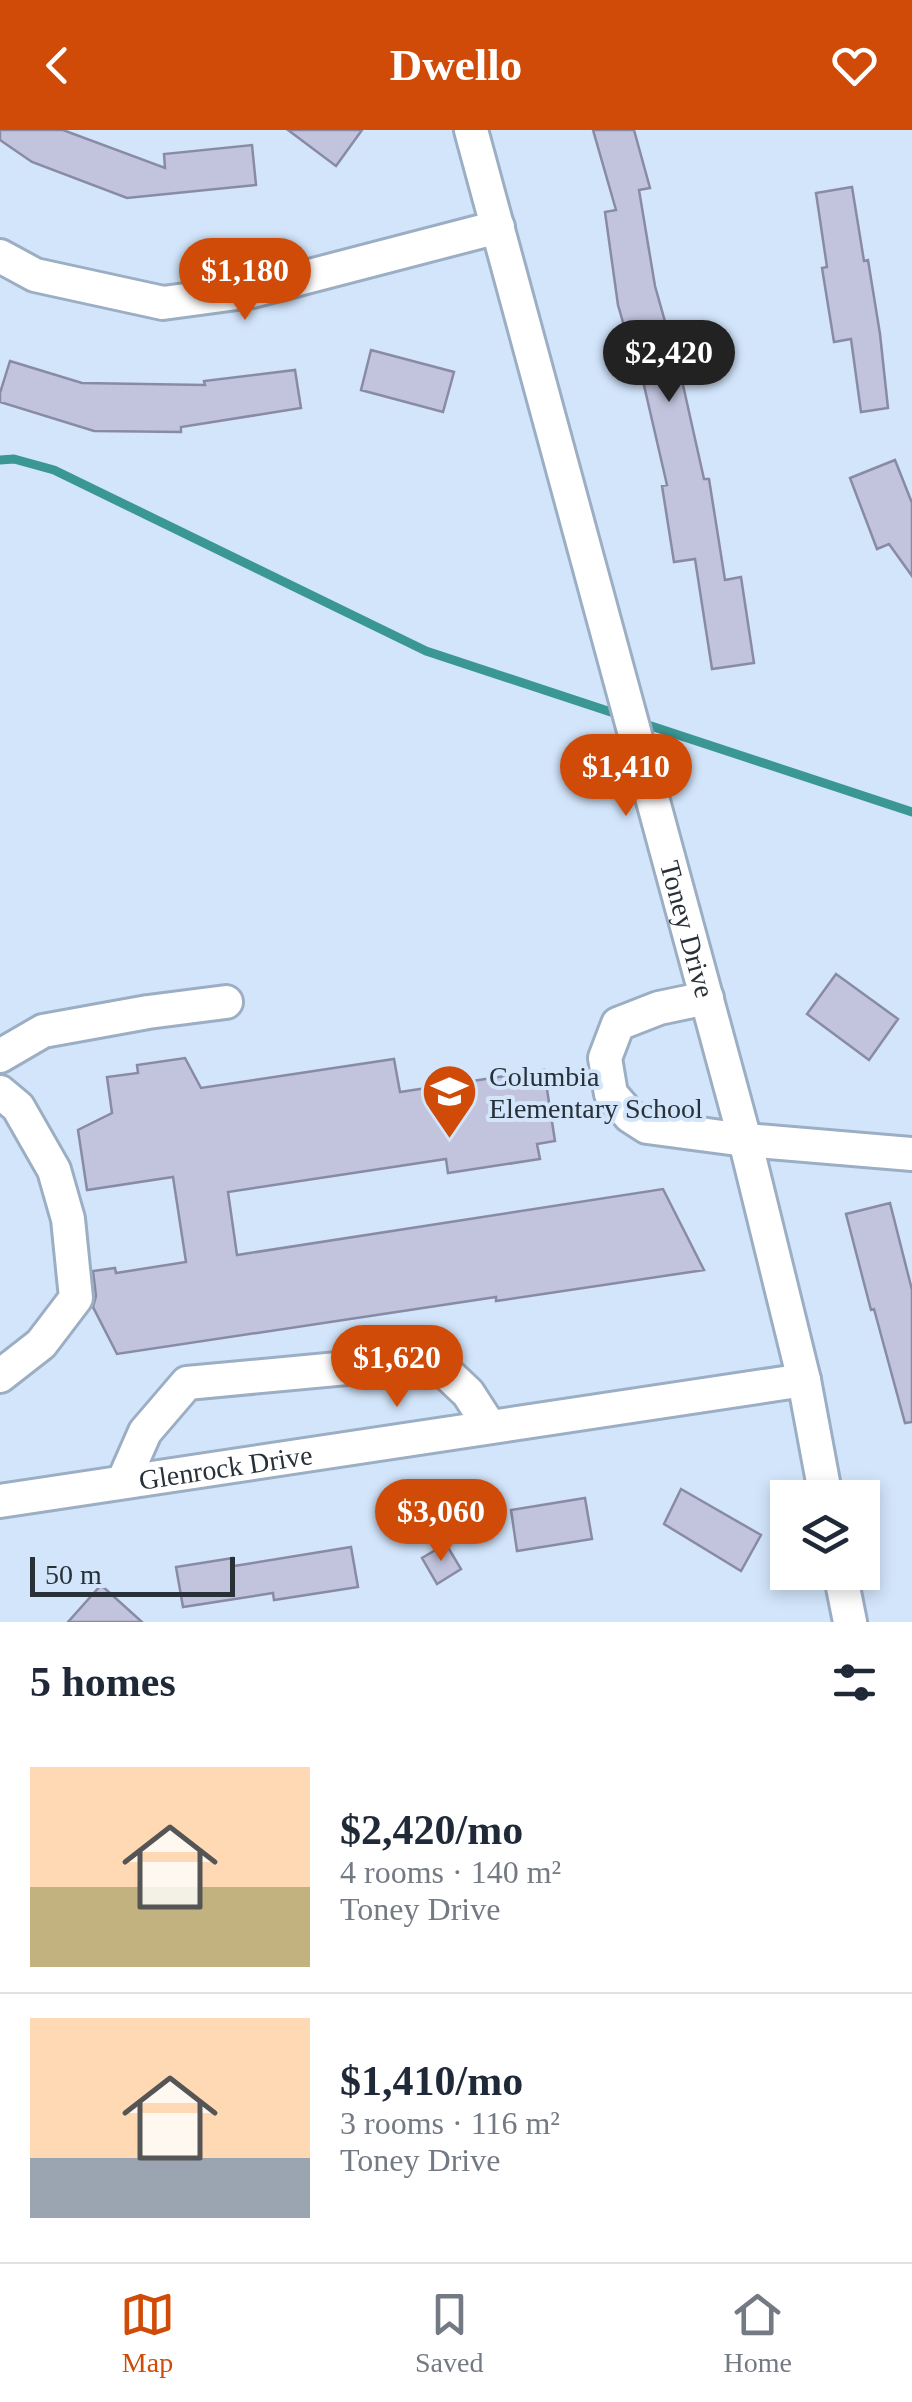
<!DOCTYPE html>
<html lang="en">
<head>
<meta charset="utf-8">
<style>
  :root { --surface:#fff; --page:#f6f6f7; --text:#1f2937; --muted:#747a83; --line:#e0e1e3; --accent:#d04b07 }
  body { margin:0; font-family:Georgia,serif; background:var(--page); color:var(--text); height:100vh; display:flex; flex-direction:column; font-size:38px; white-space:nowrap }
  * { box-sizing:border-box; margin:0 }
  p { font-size:32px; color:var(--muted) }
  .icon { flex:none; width:55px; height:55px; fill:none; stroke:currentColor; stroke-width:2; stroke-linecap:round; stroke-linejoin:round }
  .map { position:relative; height:1492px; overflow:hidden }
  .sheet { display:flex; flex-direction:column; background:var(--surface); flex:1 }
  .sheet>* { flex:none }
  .tools { position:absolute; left:770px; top:1350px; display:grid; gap:20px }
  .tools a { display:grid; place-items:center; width:110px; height:110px; border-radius:0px; background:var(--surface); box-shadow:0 5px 15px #0003; font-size:50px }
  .scale { position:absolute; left:30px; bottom:25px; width:205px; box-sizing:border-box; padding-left:10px; border:5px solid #283038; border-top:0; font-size:28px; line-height:35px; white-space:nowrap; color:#283038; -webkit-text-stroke:8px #d2e5fb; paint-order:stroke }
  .price { position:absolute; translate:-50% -85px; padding:0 22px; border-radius:35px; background:var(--accent); color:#fff; font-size:32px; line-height:65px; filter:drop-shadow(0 2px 5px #0008) }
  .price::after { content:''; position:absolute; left:50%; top:60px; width:30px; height:22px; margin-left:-15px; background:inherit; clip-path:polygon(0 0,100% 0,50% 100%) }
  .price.on { background:#222; color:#fff }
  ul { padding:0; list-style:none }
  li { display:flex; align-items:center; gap:30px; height:250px; padding:0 30px }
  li+li { border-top:2px solid var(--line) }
  li span { display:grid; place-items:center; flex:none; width:280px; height:200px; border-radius:0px; color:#555 }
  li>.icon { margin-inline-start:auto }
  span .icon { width:120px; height:120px; fill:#fffc; stroke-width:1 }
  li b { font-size:42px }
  h2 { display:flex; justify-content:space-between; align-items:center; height:120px; padding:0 30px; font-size:42px }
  header { display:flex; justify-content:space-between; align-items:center; height:130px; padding:0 30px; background:var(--accent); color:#fff; font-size:45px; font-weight:600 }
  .tab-bar { display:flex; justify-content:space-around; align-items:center; height:140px; border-top:2px solid var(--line); background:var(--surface); font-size:28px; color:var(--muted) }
  .tab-bar a { display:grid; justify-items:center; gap:5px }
  .tab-bar .on { color:var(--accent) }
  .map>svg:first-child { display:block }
</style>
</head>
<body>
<header><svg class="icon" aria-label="back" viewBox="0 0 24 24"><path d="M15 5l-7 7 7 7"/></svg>Dwello<svg class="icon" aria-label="heart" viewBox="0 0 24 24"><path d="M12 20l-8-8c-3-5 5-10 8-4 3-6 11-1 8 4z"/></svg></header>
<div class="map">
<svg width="912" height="1492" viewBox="0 0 912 1492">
  <rect width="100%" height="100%" fill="#d2e5fb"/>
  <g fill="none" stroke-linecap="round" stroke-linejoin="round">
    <!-- stream -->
    <path stroke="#3b9794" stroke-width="9" d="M 0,330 L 14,329 L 54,340 L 426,521 L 620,585
      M 639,592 L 912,682"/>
  </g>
  <!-- building -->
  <path fill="#c2c4de" stroke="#898ba4" stroke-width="2.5" d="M 0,0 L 63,0 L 165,38 L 164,24 L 252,15 L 256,55 L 127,68 L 32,32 L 0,10 Z
    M 288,0 L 362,0 L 336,36 Z
    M 593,0 L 634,0 L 650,58 L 639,60 L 655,156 L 683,255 L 704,349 L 709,349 L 725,450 L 741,447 L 754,533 L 712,539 L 695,429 L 674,432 L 662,356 L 667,355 L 643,251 L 640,251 L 618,175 L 605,82 L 616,80 Z
    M 852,57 L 864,131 L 868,130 L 880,204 L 888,278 L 861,282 L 851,209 L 834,212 L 822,138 L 827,137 L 816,63 Z
    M 371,220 L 454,242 L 443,282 L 361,260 Z
    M 10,231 L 82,253 L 205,255 L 204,251 L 295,240 L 301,278 L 181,297 L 181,302 L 94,301 L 0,272 L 0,263 Z
    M 895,330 L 912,373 L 912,446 L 889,414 L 877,419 L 850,348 Z
    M 836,844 L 898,889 L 869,930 L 807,884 Z
    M 185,928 L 201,958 L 394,929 L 400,962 L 544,940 L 555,1011 L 537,1014 L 540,1029 L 448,1043 L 446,1029 L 228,1062 L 237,1125 L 663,1059 L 704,1140 L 496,1171 L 496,1167 L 117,1224 L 93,1177 L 96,1166 L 93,1141 L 115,1138 L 116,1143 L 186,1132 L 173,1047 L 87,1060 L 78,1000 L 112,983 L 107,947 L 138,943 L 137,935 Z
    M 890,1073 L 912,1160 L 912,1292 L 905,1293 L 874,1179 L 871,1180 L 846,1084 Z
    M 681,1359 L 761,1405 L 741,1441 L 664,1394 Z
    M 585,1368 L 592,1409 L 517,1421 L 511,1380 Z
    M 446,1414 L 461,1439 L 437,1454 L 422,1428 Z
    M 351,1417 L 358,1457 L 274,1470 L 273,1463 L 183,1477 L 176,1437 L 233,1428 L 234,1436 Z
    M 101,1455 L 142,1492 L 68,1492 Z"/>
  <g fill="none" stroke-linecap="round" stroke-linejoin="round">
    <defs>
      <g id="minor">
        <path id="s1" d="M 471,0 L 745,1010 L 804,1250 L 826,1368"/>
        <path d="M 0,126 L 35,145 L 163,173 L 252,161 L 498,97"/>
        <path d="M 707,868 L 659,878 L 618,894 L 605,928 L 611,964 L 630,986 L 647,997 L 745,1010 L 912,1024"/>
        <path d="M 0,926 L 43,901 L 148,882 L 226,872"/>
        <path d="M 0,962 L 18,977 L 54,1040 L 68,1089 L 76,1168 L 41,1214 L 0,1246"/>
        <path d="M 123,1352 L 145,1302 L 187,1253 L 433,1230 L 468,1263 L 490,1297"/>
        <path id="s2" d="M 0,1371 L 804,1250"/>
        <path d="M 840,1442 L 850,1492"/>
      </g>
    </defs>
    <!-- minor casing -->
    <use href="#minor" stroke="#9caec3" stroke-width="38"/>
    <!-- minor -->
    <use href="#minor" stroke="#fff" stroke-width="32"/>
  </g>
  <!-- icons -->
  <defs>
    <symbol id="school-pin" viewBox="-11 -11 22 30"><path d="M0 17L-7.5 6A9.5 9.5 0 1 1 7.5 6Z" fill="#d04b07" stroke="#d2e5fb"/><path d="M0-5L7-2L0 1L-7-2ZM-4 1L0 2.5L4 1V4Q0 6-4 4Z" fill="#fff"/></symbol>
  </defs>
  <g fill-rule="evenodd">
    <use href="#school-pin" x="418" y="930" width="63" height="86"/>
  </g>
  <g text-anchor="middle" stroke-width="8" stroke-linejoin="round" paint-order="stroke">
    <!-- street labels -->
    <g font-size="28" fill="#283038" stroke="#d2e5fb">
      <text dy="10" stroke="none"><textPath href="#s1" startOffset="828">Toney Drive</textPath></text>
      <text dy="10" stroke="none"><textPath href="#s2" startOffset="228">Glenrock Drive</textPath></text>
    </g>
    <!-- poi labels -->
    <g font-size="28" fill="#283038" stroke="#d2e5fb" text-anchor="start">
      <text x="489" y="956">Columbia<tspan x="489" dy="32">Elementary School</tspan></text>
    </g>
  </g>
</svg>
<div class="tools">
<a><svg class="icon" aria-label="layers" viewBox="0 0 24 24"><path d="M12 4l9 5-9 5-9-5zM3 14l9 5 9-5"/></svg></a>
</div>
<div class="scale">50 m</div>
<b class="price" style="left:245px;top:193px">$1,180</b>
<b class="price on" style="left:669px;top:275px">$2,420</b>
<b class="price" style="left:626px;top:689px">$1,410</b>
<b class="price" style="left:397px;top:1280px">$1,620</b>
<b class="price" style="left:441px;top:1434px">$3,060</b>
</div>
<section class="sheet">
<h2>5 homes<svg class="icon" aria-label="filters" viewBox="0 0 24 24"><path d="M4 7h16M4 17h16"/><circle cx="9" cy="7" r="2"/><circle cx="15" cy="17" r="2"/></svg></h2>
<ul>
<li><span style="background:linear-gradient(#ffd9b3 60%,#c2b280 0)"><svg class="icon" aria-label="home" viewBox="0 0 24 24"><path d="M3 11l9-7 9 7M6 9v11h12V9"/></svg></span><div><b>$2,420/mo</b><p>4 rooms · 140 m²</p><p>Toney Drive</p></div></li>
<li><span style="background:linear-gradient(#ffd9b3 70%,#9aa5b1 0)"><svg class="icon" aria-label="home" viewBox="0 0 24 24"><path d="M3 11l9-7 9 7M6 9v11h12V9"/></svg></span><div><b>$1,410/mo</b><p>3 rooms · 116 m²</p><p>Toney Drive</p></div></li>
</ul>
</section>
<nav class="tab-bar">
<a class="on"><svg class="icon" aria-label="map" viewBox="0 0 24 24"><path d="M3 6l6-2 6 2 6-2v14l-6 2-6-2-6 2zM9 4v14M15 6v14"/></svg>Map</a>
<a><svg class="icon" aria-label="saved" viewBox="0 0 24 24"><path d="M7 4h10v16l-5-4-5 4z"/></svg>Saved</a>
<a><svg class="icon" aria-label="home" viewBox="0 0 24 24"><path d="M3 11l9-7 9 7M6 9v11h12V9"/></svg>Home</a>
</nav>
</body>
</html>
